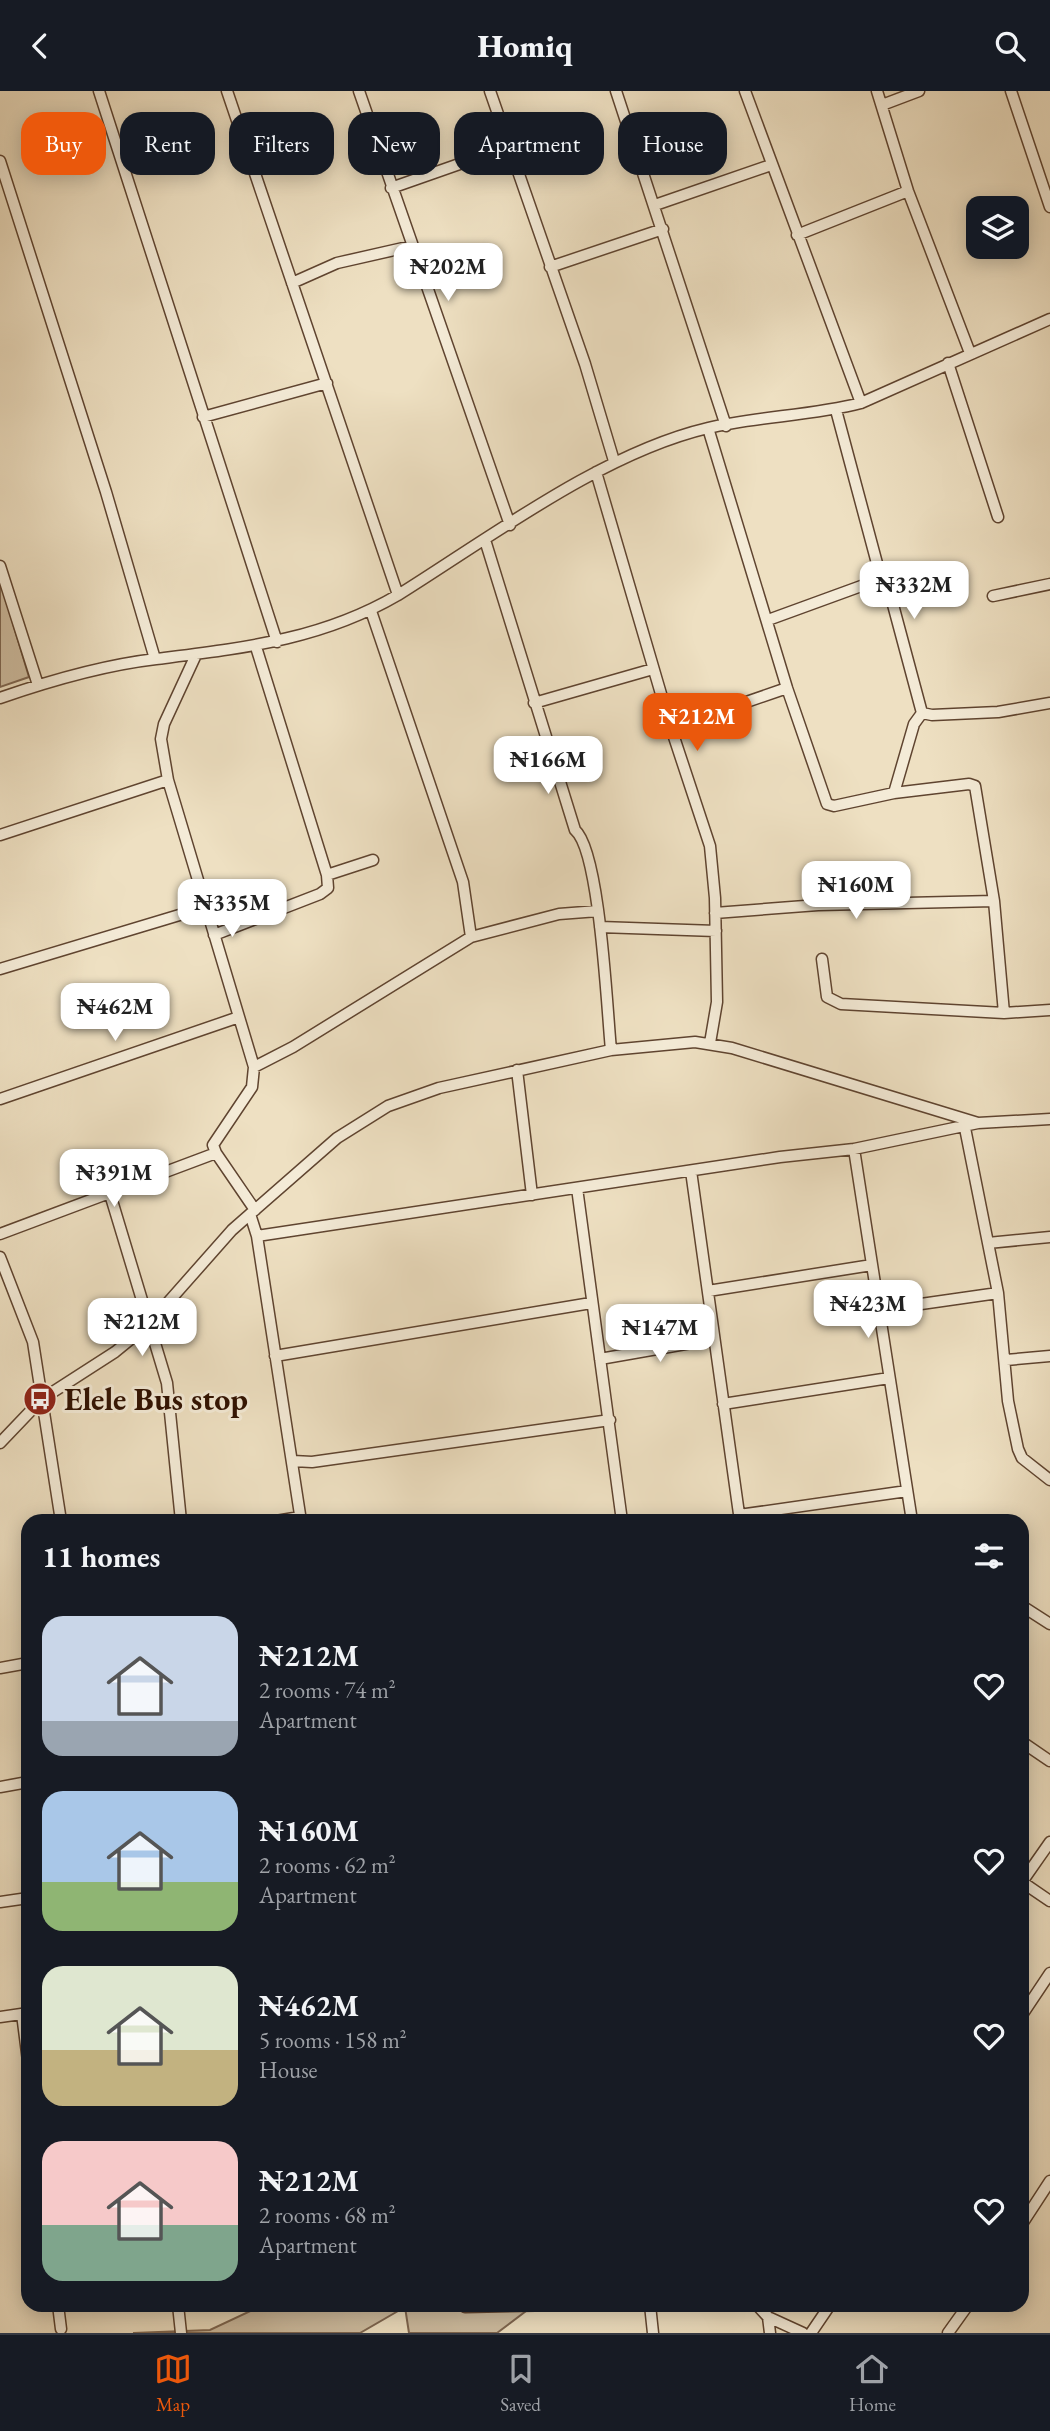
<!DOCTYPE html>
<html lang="en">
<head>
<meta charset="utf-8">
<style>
  :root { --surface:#171b24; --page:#20242c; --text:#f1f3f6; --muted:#9ea1a6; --line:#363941; --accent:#ea580c }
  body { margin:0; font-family:"EB Garamond",serif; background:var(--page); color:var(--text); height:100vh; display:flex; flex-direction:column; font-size:26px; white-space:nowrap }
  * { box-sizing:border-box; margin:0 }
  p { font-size:23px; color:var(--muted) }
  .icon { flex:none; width:38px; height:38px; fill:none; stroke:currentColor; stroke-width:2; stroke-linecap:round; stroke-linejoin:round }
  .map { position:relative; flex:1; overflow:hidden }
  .sheet { position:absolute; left:21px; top:1423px; width:1008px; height:798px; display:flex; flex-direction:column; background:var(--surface); border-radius:21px; box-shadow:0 4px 18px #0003 }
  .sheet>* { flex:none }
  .top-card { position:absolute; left:21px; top:21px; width:1008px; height:63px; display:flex; gap:14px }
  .controls { position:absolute; left:966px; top:105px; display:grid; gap:14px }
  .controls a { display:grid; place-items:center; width:63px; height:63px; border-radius:14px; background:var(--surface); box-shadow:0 4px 18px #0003; font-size:35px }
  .price { position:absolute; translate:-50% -60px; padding:0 16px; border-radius:14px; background:#fff; color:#222; font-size:23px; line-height:46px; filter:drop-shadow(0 2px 4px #0008) }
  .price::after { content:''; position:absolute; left:50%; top:42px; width:21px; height:16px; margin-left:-10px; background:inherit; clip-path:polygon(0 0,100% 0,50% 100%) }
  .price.selected { background:var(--accent); color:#fff }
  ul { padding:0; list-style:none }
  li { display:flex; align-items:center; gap:21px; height:175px; padding:0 21px }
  li span { display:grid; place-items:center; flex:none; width:196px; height:140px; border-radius:21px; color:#555 }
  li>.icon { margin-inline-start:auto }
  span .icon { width:84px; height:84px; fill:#fffc; stroke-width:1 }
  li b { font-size:30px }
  h2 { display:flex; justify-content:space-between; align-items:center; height:84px; padding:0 21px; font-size:30px }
  .chip { padding:0 24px; border-radius:21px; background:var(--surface); box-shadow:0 4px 18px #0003; font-size:24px; line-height:63px }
  .chip.selected { background:var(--accent); color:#fff }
  header { display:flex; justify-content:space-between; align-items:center; height:91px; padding:0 21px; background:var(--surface); font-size:32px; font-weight:800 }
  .tab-bar { display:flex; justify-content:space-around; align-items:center; height:98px; border-top:2px solid var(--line); background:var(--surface); font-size:19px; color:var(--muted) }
  .tab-bar a { display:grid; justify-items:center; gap:4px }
  .tab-bar .selected { color:var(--accent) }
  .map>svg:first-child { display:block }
</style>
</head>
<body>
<header><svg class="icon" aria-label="back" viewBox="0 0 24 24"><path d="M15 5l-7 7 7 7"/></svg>Homiq<svg class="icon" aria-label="search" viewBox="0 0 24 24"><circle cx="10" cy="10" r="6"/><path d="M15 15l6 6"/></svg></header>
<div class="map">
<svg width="1050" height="2242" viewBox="0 0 1050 2242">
  <rect width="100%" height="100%" fill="#eee0c2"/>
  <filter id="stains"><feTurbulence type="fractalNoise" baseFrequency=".00286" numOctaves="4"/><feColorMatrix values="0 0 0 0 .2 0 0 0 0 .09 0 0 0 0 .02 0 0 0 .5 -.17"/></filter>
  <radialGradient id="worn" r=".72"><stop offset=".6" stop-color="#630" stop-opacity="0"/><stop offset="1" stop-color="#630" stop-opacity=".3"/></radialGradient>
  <!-- green -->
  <path fill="#cebda1" stroke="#7e6650" stroke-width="2" d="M 0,489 L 29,586 L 0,596 Z
    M 263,2214 L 534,2214 L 497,2242 L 409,2242 L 405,2216 L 360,2242 L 133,2242 L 210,2239 Z"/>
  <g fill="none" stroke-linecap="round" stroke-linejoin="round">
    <defs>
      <path id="minor" d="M 99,0 L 277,551
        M 227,0 L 398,504
        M 359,0 L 510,434
        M 490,0 L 585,273 L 614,370
        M 616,0 L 726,335
        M 745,0 L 861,312
        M 877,0 L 908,100 L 970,262
        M 1011,0 L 1050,116
        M 882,14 L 919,0
        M 0,70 L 106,401 L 155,568
        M 391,97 L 508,56
        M 655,114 L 771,74
        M 797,144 L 908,100
        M 550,176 L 663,138
        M 292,192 L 337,172 L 412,155
        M 948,272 L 998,426
        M 836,319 L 882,491
        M 203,326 L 327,292
        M 708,337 L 787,597 L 827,713 L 834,715 L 894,702 L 969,693 L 975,695 L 994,810 L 1004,922
        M 596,381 L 671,637 L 710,755 L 715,807 L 717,911 L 710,952
        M 485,449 L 575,739 C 600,760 607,919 611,959
        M 0,475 L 38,594
        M 993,505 L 1050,493
        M 371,520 L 463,791 L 471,846
        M 768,529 L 875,490 L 888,495 L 922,622 L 932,624 L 998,621 L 1050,612
        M 195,566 L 164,633 L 161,648 L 168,689 L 254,976 L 252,996 L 213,1054 L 216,1062 L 255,1119
        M 0,607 C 49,590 104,574 156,568 C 243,557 321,549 398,504 C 491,446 602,362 708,337 C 758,325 811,325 861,312 L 1050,228
        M 534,612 L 653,578
        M 671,637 L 787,597
        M 894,702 L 914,633 L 922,622
        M 0,744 L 168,689
        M 327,784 L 373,769
        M 715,822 L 818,814 L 994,810
        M 600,836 L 716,840
        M 214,844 L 320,803 L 328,797 L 327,784 L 256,556
        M 822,868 L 827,906 L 841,913 L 1004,922 L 1050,919
        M 0,878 L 206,816
        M 254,976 L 293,956 L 471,846 L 559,823 L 598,820
        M 517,979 L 532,1104
        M 0,1008 L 239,926
        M 965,1037 L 998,1202 L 1008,1310 L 1018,1358 L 1022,1367 L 1050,1389
        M 854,1058 L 912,1430
        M 691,1080 L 740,1430
        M 577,1097 L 622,1430
        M 110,1103 L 167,1292 L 181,1430
        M 250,1123 L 257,1145 L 301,1430
        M 0,1143 L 216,1062
        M 257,1145 L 780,1066 L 854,1058 L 978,1032
        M 988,1152 L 1050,1146
        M 0,1166 L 33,1251 L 61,1430
        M 708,1200 L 872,1174
        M 879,1219 L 998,1202
        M 275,1265 L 591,1212
        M 600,1268 L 714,1248
        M 1006,1269 L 1050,1265
        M 723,1313 L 889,1287
        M 0,1352 L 42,1308 L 115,1261 L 148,1234 L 232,1139 L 337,1047 L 388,1015 L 439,997 L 611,959 L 695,951 L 732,957 L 978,1032 L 1050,1028
        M 293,1370 L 312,1371 L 610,1329
        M 739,1424 L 907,1400
        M 276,1430 L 300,1426
        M 1022,1515 L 1050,1533
        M 0,1577 L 28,1572
        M 1022,1651 L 1050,1670
        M 0,1696 L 28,1691
        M 1022,1791 L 1050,1751
        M 1022,1791 L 1050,1810
        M 0,1811 L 28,1807
        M 22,1923 L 28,1970
        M 1022,1924 L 1050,1882
        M 0,1926 L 28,1922
        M 1022,2133 L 1050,2090
        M 58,2214 L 61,2238
        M 178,2214 L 181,2242
        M 650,2214 L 653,2242
        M 757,2214 L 768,2226 L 803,2242
        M 465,2216 L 563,2214
        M 768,2226 L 770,2242
        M 811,2242 L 830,2214
        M 948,2242 L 968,2214"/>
    </defs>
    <!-- minor casing -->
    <use href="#minor" stroke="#5f4430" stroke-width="13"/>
    <!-- minor -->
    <use href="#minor" stroke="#f4ebd7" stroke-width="10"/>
  </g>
  <!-- icons -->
  <defs>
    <symbol id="bus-disc" viewBox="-11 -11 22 22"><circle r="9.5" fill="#8f2418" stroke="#f4ebd7"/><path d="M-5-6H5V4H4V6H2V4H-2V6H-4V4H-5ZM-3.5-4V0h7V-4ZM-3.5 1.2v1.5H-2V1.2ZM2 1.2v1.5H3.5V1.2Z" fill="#fff"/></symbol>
  </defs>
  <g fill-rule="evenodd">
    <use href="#bus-disc" x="21" y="1289" width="38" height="38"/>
  </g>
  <g text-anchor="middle" stroke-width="6" stroke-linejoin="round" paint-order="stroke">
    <!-- poi labels -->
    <g font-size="32" font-weight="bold" fill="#2f1000" stroke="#f4ebd7" text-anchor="start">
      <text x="64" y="1319">Elele Bus stop</text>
    </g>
  </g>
  <rect width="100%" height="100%" filter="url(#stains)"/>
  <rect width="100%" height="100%" fill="url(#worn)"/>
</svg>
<div class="controls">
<a><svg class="icon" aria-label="layers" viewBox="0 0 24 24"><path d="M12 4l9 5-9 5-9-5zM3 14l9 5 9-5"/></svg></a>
</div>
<b class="price" style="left:448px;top:212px">₦202M</b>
<b class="price" style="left:914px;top:530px">₦332M</b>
<b class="price selected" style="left:697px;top:662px">₦212M</b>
<b class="price" style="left:548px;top:705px">₦166M</b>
<b class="price" style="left:856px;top:830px">₦160M</b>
<b class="price" style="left:232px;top:848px">₦335M</b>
<b class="price" style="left:115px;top:952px">₦462M</b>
<b class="price" style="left:114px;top:1118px">₦391M</b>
<b class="price" style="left:868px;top:1249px">₦423M</b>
<b class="price" style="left:142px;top:1267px">₦212M</b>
<b class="price" style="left:660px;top:1273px">₦147M</b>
<div class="top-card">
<a class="chip selected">Buy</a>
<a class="chip">Rent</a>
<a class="chip">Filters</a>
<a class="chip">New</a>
<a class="chip">Apartment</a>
<a class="chip">House</a>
</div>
<section class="sheet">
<h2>11 homes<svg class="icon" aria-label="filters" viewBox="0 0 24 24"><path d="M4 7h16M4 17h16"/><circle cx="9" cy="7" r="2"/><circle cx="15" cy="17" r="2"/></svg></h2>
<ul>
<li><span style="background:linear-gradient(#c9d6e8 75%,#9aa5b1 0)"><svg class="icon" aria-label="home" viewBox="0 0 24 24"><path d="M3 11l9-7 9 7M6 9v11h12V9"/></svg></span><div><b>₦212M</b><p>2 rooms · 74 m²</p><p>Apartment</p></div><svg class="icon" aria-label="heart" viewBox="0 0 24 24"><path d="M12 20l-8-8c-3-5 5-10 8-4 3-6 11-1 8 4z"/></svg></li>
<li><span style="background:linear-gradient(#a9c7e8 65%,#8fb573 0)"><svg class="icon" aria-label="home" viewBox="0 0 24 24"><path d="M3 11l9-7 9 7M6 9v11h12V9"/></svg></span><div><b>₦160M</b><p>2 rooms · 62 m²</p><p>Apartment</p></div><svg class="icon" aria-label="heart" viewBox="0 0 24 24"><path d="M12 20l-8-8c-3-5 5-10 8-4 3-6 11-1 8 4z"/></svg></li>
<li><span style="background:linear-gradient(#dfe7d0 60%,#c2b280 0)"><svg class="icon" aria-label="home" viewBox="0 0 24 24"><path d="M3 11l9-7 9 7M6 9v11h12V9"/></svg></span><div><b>₦462M</b><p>5 rooms · 158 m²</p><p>House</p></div><svg class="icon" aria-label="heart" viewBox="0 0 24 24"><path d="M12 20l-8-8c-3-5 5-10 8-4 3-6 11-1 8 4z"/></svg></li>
<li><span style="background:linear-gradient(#f6c9c9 60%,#7fa58c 0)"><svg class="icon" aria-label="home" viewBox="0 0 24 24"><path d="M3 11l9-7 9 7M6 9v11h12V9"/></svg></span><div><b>₦212M</b><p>2 rooms · 68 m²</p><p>Apartment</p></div><svg class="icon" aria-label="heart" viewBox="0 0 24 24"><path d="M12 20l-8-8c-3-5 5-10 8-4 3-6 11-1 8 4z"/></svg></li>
</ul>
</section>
</div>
<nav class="tab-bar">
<a class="selected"><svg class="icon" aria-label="map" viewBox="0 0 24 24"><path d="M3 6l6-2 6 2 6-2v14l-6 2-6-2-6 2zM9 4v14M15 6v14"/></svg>Map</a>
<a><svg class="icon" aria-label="saved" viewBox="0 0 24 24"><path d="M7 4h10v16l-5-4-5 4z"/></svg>Saved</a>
<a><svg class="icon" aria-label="home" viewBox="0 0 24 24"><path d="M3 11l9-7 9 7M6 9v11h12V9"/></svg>Home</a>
</nav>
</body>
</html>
